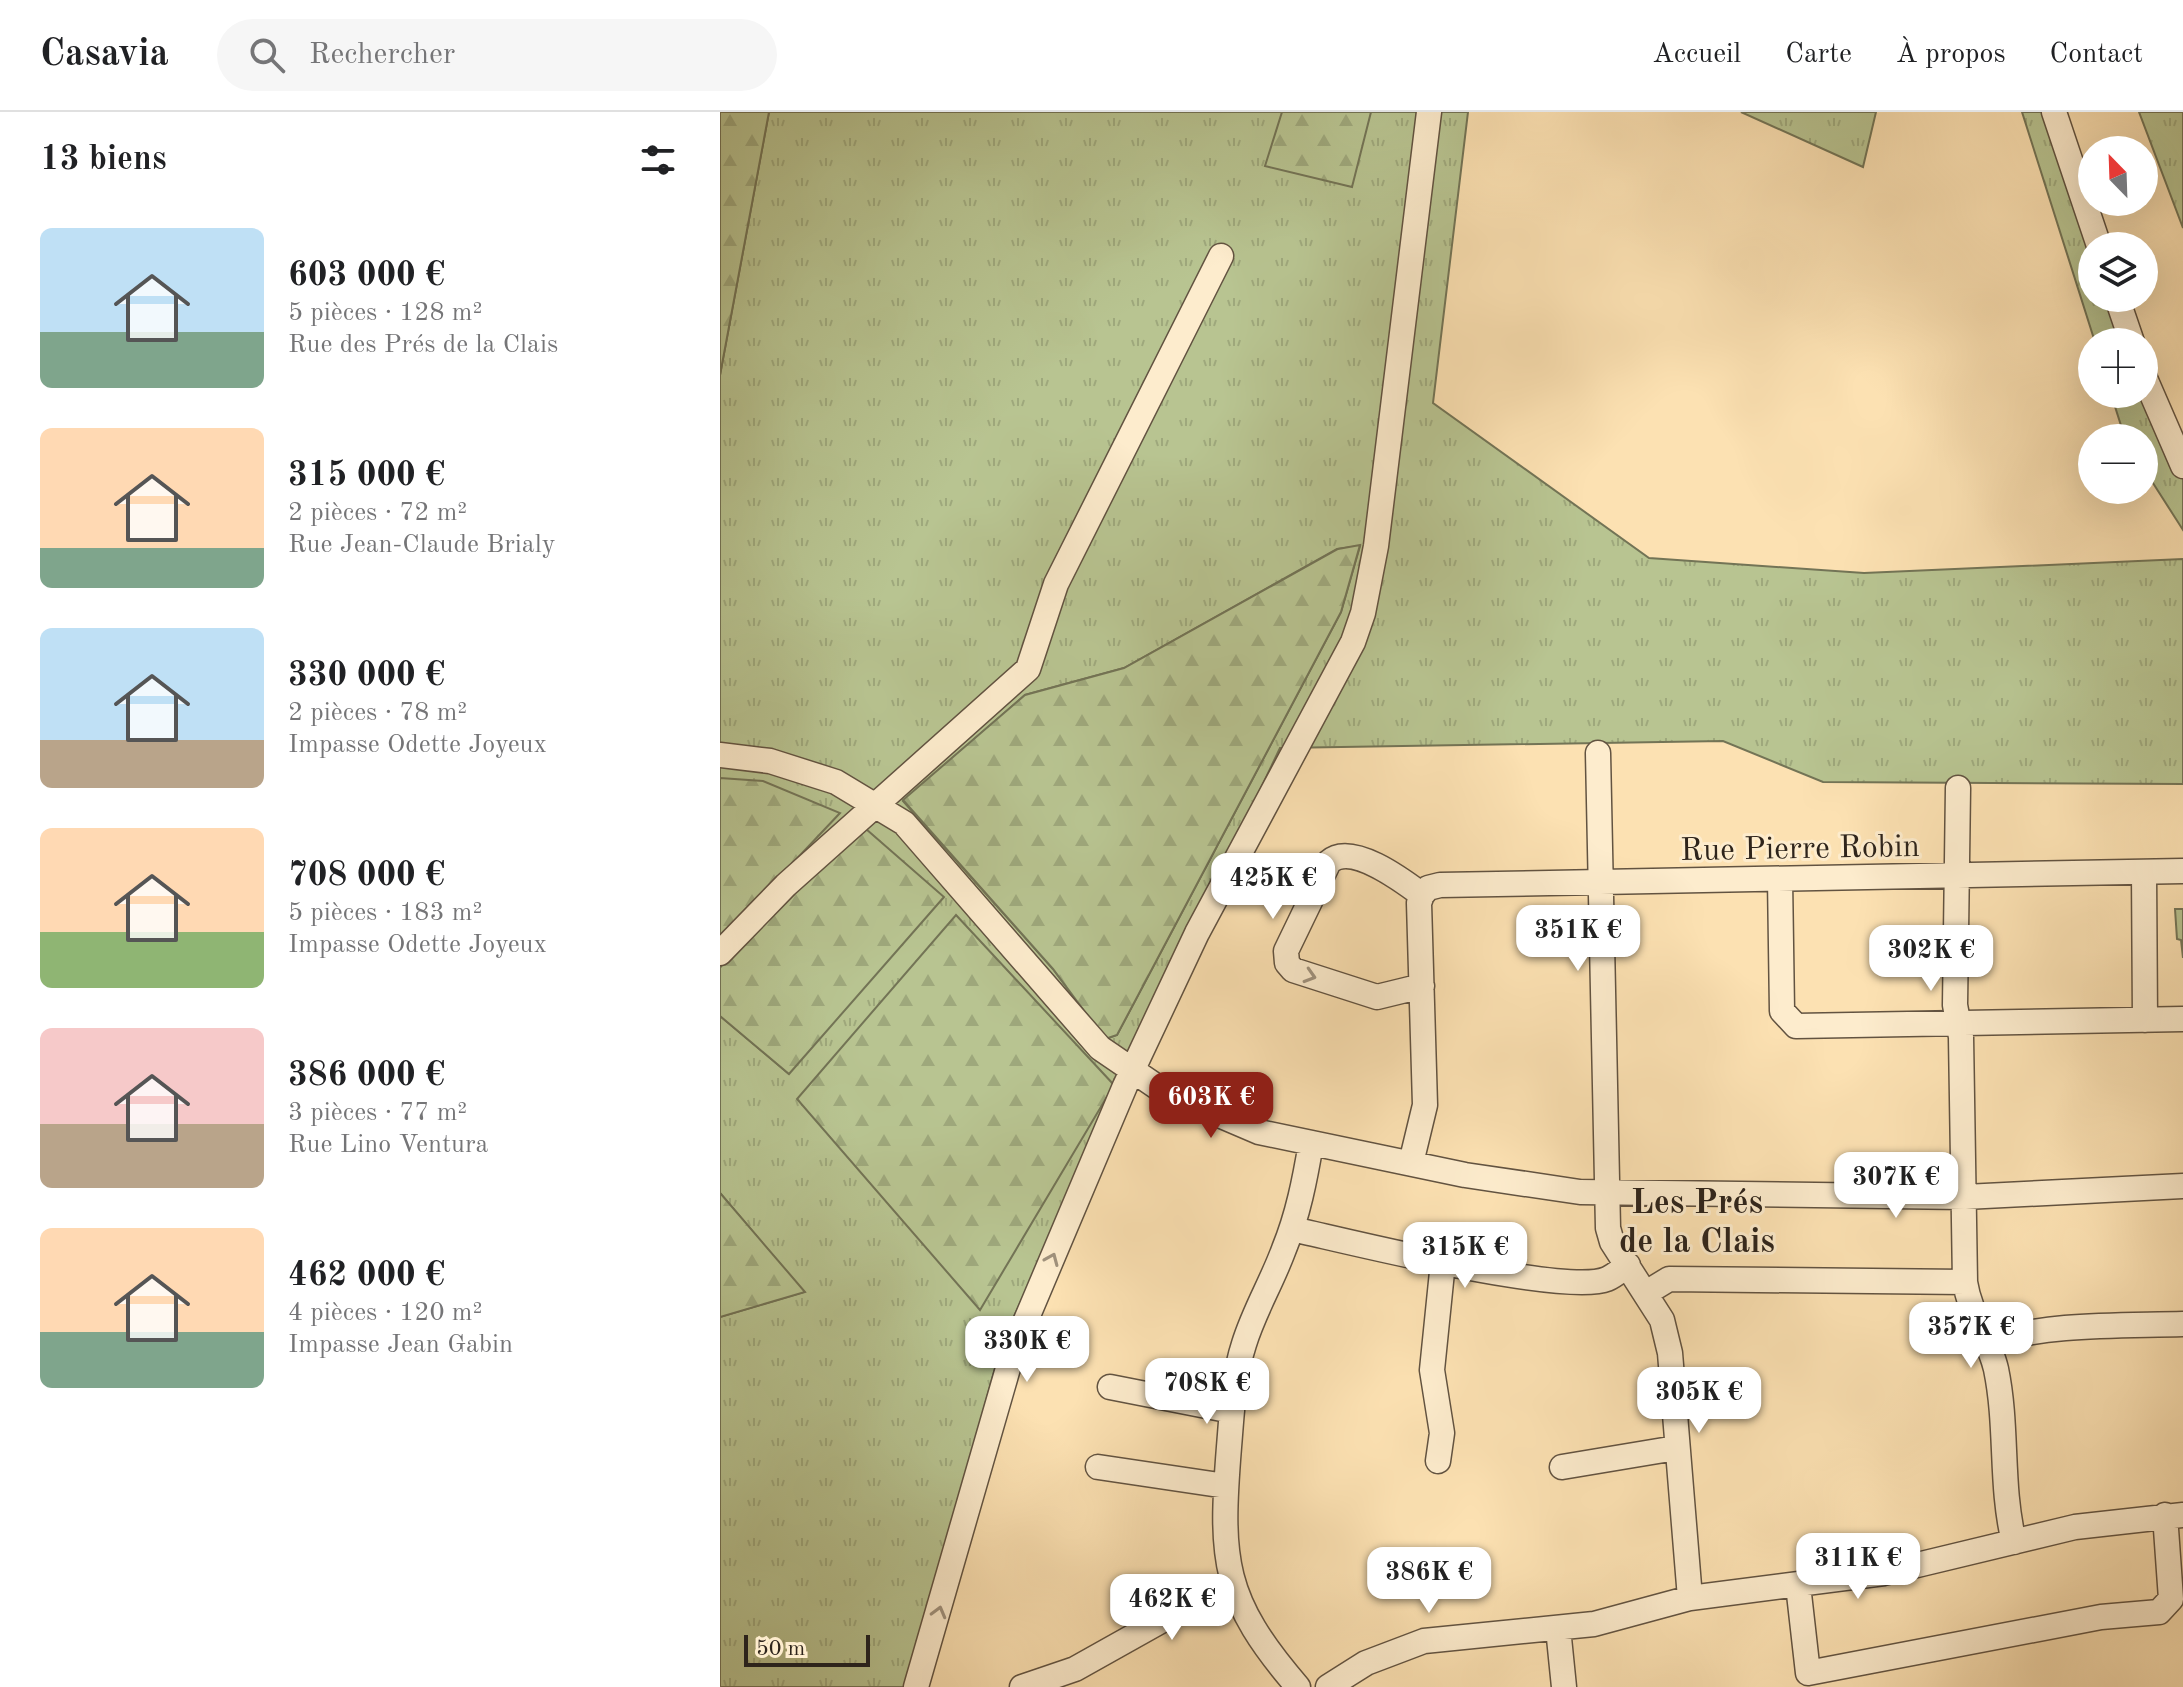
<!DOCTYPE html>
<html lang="fr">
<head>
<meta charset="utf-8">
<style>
  :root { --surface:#fff; --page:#f6f6f6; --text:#202124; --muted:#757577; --line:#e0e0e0; --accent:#8f2418 }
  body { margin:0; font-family:"Old Standard TT",serif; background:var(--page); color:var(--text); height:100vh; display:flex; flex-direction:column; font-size:30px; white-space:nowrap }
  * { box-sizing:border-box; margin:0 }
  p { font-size:26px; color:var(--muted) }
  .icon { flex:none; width:44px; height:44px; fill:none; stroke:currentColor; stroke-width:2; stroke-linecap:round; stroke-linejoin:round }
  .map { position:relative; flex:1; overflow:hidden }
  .details { display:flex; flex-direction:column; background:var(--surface); width:720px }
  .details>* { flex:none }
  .needle { width:52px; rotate:337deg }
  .buttons { position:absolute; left:1358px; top:24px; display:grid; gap:16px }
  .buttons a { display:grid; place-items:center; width:80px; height:80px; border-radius:50%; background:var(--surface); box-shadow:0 8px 32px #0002; font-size:40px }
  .scale { position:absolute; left:24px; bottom:20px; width:126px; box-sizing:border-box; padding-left:8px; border:4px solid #2e241b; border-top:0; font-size:22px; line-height:28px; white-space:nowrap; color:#2e241b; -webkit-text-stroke:6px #fdeccd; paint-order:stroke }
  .price { position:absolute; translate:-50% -68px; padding:0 18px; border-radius:16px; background:#fff; color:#222; font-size:26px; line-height:52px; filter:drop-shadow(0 2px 4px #0008) }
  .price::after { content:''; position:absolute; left:50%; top:48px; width:24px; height:18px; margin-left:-12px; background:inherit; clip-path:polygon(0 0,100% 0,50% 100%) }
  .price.current { background:var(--accent); color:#fff }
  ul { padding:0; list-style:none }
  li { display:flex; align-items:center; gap:24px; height:200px; padding:0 40px }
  li span { display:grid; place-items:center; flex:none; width:224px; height:160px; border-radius:12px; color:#555 }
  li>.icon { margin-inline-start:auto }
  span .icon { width:96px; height:96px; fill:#fffc; stroke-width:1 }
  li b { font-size:34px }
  h2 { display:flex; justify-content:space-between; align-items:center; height:96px; padding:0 40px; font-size:34px }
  header { display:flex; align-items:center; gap:48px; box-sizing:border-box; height:112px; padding:0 40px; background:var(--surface); border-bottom:2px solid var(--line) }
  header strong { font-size:38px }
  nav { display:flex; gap:44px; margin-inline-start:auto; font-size:28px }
  .search { width:560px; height:72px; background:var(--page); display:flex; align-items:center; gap:20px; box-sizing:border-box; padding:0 28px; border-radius:44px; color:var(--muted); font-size:30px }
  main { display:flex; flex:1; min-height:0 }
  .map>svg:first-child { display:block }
</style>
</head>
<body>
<header>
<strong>Casavia</strong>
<div class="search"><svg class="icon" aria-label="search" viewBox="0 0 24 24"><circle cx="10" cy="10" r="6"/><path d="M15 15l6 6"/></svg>Rechercher</div>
<nav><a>Accueil</a><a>Carte</a><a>À propos</a><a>Contact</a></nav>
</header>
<main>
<section class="details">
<h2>13 biens<svg class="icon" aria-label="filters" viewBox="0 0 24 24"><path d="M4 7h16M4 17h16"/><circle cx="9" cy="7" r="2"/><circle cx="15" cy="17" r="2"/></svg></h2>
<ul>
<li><span style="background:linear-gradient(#bfe0f5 65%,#7fa58c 0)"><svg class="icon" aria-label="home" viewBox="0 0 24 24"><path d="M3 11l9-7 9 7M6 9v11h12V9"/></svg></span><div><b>603 000 €</b><p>5 pièces · 128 m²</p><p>Rue des Prés de la Clais</p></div></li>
<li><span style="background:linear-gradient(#ffd9b3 75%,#7fa58c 0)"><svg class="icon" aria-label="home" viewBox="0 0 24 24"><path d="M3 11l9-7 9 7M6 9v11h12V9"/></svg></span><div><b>315 000 €</b><p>2 pièces · 72 m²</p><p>Rue Jean-Claude Brialy</p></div></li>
<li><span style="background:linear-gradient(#bfe0f5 70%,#b9a48a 0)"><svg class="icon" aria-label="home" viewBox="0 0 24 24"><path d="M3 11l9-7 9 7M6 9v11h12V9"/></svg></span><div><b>330 000 €</b><p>2 pièces · 78 m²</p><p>Impasse Odette Joyeux</p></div></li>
<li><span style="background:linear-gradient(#ffd9b3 65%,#8fb573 0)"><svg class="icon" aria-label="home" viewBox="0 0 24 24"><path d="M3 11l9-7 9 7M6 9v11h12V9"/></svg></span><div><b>708 000 €</b><p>5 pièces · 183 m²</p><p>Impasse Odette Joyeux</p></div></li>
<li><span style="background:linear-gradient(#f6c9c9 60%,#b9a48a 0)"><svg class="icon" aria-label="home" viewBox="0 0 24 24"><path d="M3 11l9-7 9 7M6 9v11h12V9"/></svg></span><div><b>386 000 €</b><p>3 pièces · 77 m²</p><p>Rue Lino Ventura</p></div></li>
<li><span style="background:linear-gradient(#ffd9b3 65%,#7fa58c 0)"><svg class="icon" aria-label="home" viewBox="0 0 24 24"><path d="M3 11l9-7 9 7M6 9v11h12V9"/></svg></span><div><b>462 000 €</b><p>4 pièces · 120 m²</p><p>Impasse Jean Gabin</p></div></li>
</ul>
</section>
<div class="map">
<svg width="1463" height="1575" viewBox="0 0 1463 1575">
  <defs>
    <pattern id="grass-tufts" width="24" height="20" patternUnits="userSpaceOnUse" patternTransform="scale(2)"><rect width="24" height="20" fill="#b8c491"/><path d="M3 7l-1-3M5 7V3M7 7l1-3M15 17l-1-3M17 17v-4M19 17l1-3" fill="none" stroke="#9ea87c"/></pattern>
    <pattern id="forest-firs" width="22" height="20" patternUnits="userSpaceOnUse" patternTransform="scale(2)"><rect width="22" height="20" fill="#b8c491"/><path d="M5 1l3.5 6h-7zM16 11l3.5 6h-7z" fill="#9ea87c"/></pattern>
  </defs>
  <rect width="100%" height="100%" fill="#fce1b2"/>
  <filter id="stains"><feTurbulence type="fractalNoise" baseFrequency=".0025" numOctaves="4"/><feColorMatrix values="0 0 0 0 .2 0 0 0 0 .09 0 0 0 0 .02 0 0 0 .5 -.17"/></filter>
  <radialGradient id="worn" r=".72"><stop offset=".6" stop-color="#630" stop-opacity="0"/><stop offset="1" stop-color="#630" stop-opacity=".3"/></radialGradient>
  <!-- grass -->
  <path fill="url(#grass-tufts)" stroke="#737456" stroke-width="2" fill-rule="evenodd" d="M 49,0 L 748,0 L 713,291 L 929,446 L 1144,461 L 1463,447 L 1463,672 L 1103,670 L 1003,629 L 560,636 L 402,966 L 282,1231 L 187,1575 L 0,1575 L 0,1205 L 84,1180 L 0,1081 L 0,904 L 69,962 L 18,830 L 0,856 L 0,263 ZM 640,434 L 621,500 L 397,923 L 385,927 L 333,857 L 183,689 L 305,583 L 404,556 L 617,437 Z
    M 1021,0 L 1156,0 L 1143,55 Z
    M 1302,0 L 1342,0 L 1372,134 L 1372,186 L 1409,186 L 1463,336 L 1463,418 L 1424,357 L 1424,326 L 1405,326 L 1391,282 L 1424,282 L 1424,230 L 1375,230 Z
    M 1419,0 L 1463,0 L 1463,116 Z"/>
  <!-- forest -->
  <path fill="url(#forest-firs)" stroke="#737456" stroke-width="2" d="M 0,0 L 49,0 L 0,263 Z
    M 562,0 L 651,0 L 632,75 L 545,54 Z
    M 640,433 L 621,500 L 397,923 L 385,927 L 333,857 L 183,688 L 305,583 L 404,556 L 618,437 Z
    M 0,666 L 43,669 L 120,701 L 0,828 Z
    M 146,717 L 224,785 L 69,962 L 0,904 L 0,856 L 18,830 Z
    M 236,803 L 394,973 L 260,1198 L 77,987 Z
    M 0,1081 L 85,1180 L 0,1205 Z"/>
  <!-- park -->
  <path fill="#b8c491" stroke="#737456" stroke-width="2" d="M 1455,797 L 1463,797 L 1463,846 L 1461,828 L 1457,827 Z"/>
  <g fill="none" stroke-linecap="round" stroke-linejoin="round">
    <defs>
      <path id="minor" d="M 1334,0 L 1379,134
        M 1397,186 L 1412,230
        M 1424,264 L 1463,354
        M 878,641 L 888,1116 L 892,1130 L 942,1208 L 950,1241 L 970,1486
        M 0,643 L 50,649 L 116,670 L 184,711 L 380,936 L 443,979 L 539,1020 L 745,1063 L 860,1080 L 1245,1085 L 1463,1074
        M 1238,676 L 1235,893 L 1241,925 L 1245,1170 C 1250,1202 1269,1227 1276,1257 C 1288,1315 1280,1373 1294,1430
        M 1424,760 L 1425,908
        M 1060,767 L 1062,899 L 1076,914 L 1463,907
        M 702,783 L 708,776 L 720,773 L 1463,759
        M 702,783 C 682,768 631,730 609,750 L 566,839 L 567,851 L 573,858 L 657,885 L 702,874
        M 0,841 L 66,773 L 308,557 L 336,472 L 501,144
        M 691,1051 L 705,993 L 699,791 L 702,783
        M 572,1117 C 627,1129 845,1184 887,1167 C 894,1164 901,1158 908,1153
        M 926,1181 L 949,1167 L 1245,1170
        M 1265,1231 C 1328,1211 1398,1214 1463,1212
        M 390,1275 L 512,1299
        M 718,1349 L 722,1321 L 712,1258 L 723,1150
        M 378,1355 L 506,1374
        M 842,1355 L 956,1336
        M 1078,1473 L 1088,1561 L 1381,1505 L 1439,1500 L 1451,1487 L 1445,1403
        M 838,1516 L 844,1575
        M 196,1575 L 293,1239 L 405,974 L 477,821 L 633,530 L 643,501 L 656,434 L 709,0
        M 302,1575 L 355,1557 L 455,1501 L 514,1479
        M 578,1575 C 502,1487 500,1448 509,1335 C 512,1300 513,1266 524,1232 C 534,1199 552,1170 564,1137 C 578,1103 585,1067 591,1031
        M 608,1575 L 646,1551 L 704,1529 L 874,1512 L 970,1486 L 1164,1461 L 1355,1415 L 1463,1403"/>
    </defs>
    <!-- minor casing -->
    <use href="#minor" stroke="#625341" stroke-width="27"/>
    <!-- minor -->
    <use href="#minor" stroke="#fdeccd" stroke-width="24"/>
  </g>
  <!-- one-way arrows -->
  <defs><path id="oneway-chevron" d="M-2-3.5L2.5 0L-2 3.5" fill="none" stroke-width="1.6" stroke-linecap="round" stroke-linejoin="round" transform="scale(2)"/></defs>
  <g stroke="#a0927d">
    <use href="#oneway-chevron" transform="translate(590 864) rotate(17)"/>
    <use href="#oneway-chevron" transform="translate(332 1147) rotate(-67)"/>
    <use href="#oneway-chevron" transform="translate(219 1500) rotate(-75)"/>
  </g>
  <g text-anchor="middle" stroke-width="6" stroke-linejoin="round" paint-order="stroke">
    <!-- street labels -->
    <g font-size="32" fill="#2e241b" stroke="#fdeccd">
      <text transform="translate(1080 735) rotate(-1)" y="11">Rue Pierre Robin</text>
    </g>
    <!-- neighbourhood labels -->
    <g font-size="34" font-weight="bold" fill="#2e241b" stroke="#fdeccd">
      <text x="977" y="1101">Les Prés<tspan x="977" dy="39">de la Clais</tspan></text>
    </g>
  </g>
  <rect width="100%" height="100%" filter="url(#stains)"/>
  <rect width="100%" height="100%" fill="url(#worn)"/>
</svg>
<div class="buttons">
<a><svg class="needle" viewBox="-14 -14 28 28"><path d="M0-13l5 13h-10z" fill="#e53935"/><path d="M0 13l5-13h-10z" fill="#757577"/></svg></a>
<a><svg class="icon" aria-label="layers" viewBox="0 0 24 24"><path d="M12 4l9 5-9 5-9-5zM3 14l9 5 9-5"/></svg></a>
<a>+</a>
<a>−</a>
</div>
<div class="scale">50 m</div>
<b class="price" style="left:553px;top:809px">425K €</b>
<b class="price" style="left:858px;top:861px">351K €</b>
<b class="price" style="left:1211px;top:881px">302K €</b>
<b class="price current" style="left:491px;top:1028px">603K €</b>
<b class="price" style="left:1176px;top:1108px">307K €</b>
<b class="price" style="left:745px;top:1178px">315K €</b>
<b class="price" style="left:1251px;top:1258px">357K €</b>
<b class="price" style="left:307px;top:1272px">330K €</b>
<b class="price" style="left:487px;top:1314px">708K €</b>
<b class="price" style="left:979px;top:1323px">305K €</b>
<b class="price" style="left:1138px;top:1489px">311K €</b>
<b class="price" style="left:709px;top:1503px">386K €</b>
<b class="price" style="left:452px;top:1530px">462K €</b>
</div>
</main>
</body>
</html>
